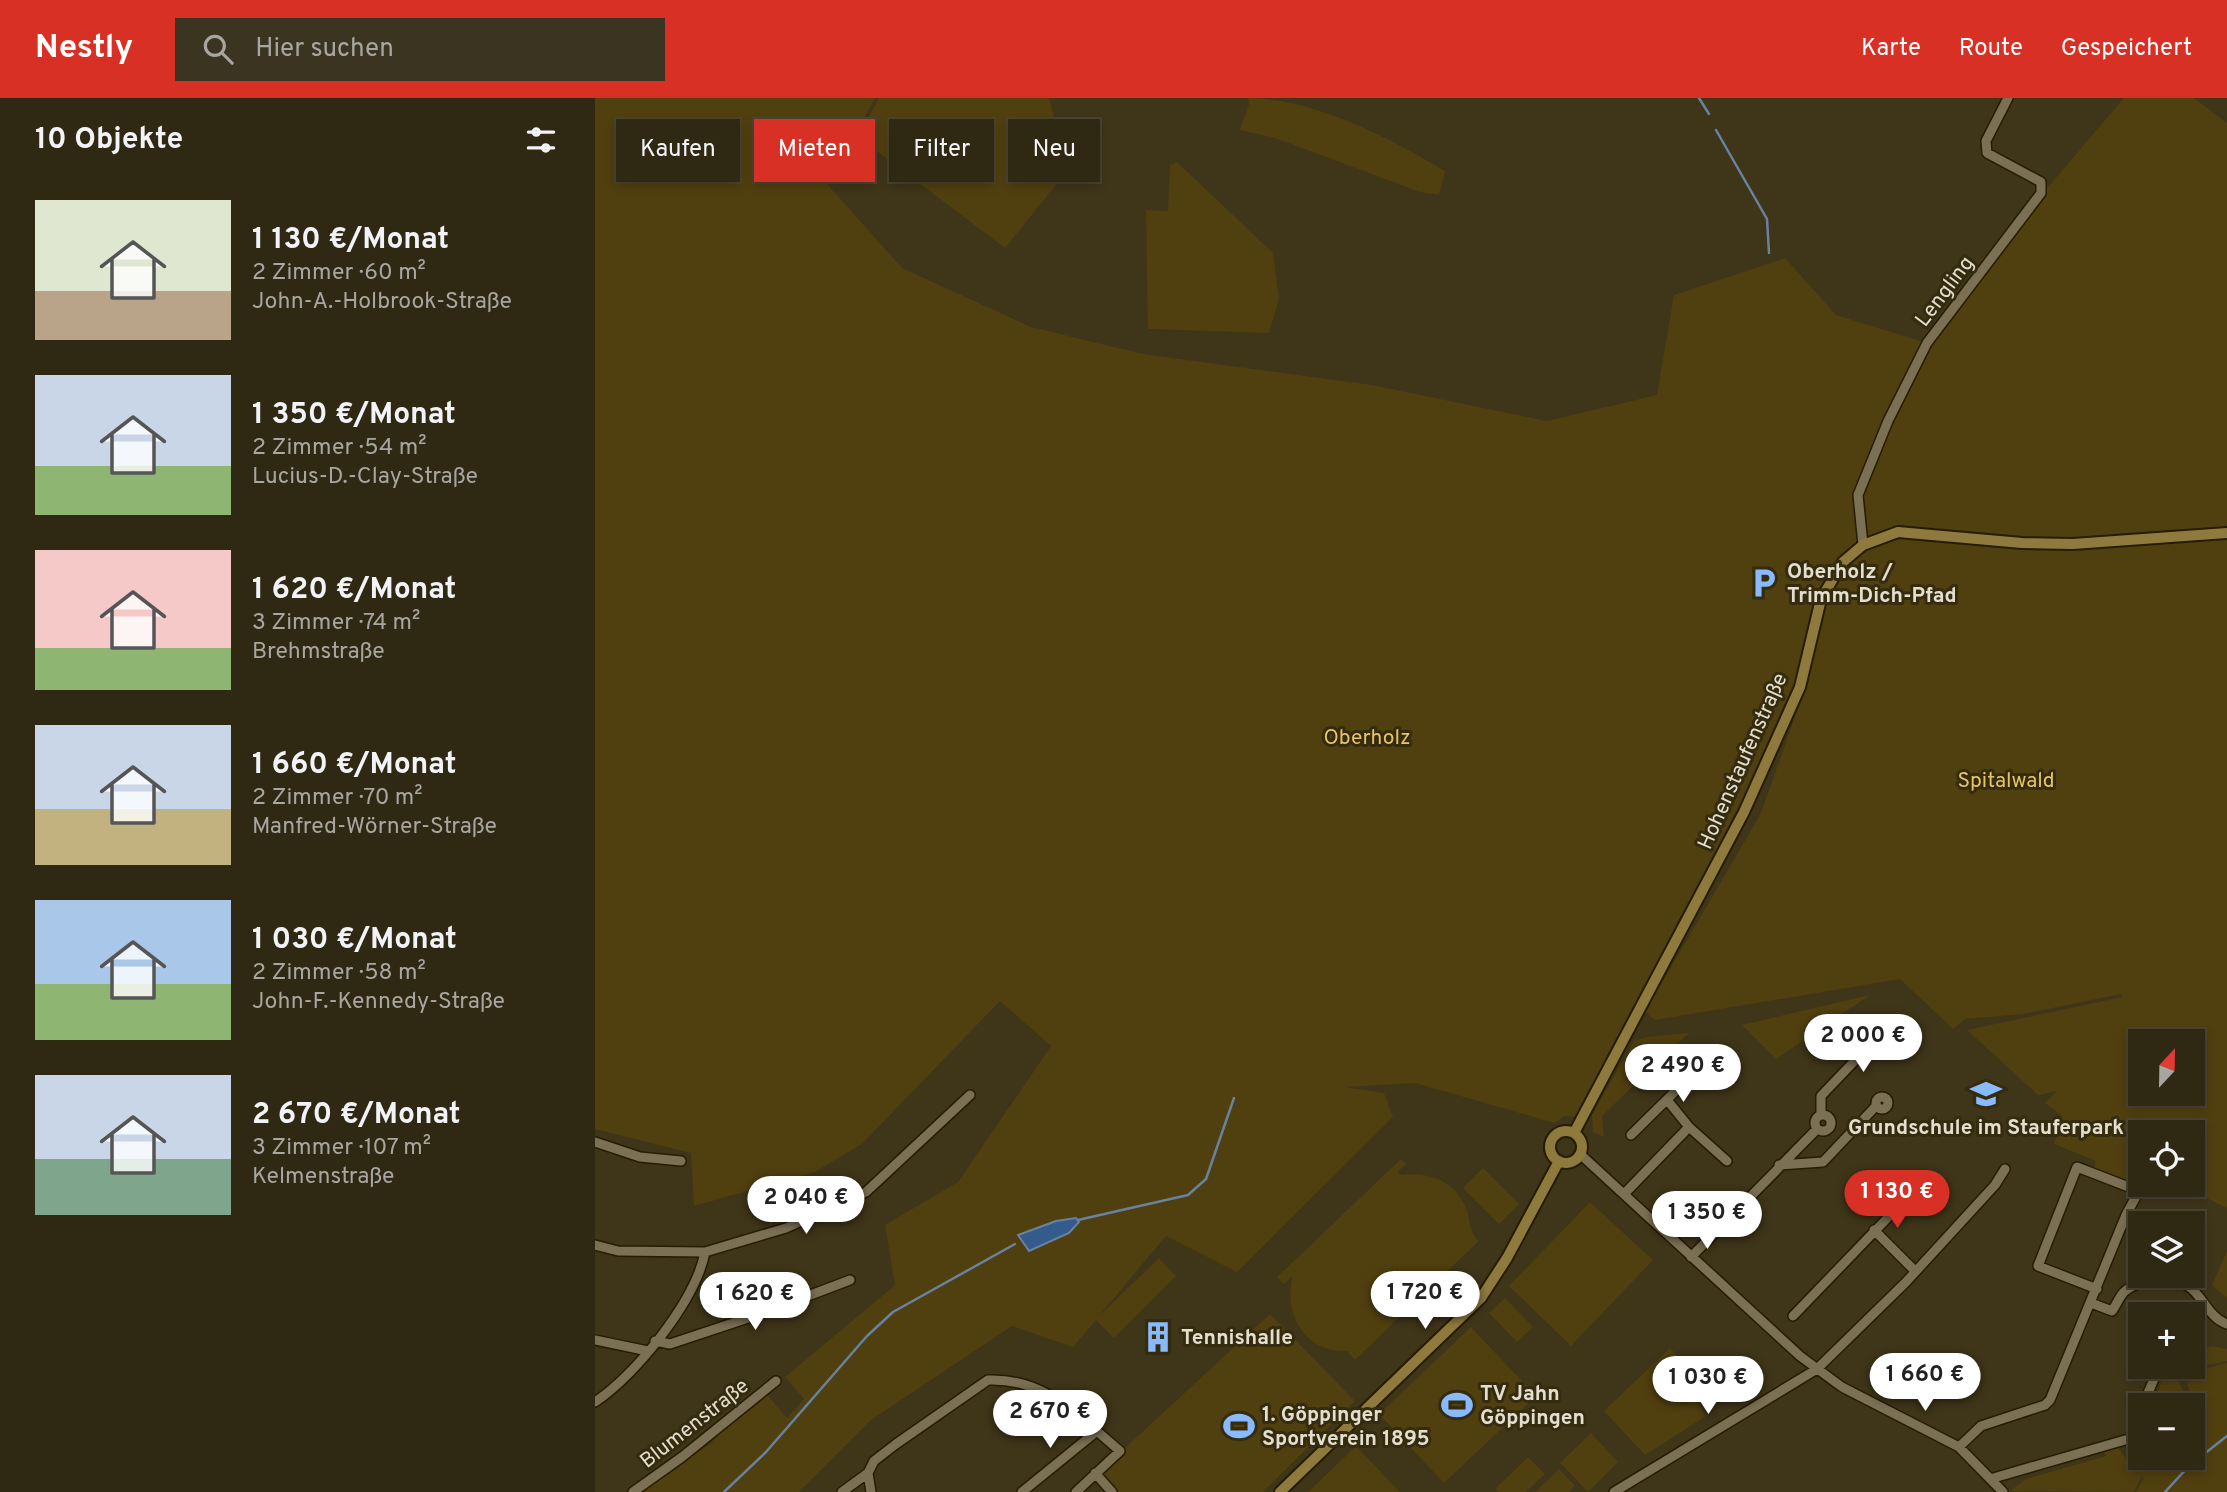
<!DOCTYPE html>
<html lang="de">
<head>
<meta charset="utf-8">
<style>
  :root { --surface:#2f2813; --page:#3b3421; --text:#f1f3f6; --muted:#a7a6a0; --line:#4a4433; --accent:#d93025 }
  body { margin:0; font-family:Overpass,sans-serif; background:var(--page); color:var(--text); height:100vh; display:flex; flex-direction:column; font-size:26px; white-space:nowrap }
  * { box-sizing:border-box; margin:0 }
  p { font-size:23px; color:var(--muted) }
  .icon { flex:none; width:38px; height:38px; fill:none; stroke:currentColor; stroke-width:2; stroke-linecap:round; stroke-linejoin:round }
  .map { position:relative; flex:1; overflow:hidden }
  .drawer { display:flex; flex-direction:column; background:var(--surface); width:595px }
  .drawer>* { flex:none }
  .banner { position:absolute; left:21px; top:21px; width:665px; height:63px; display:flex; gap:14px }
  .needle { width:46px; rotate:22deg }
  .tools { position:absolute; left:1533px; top:931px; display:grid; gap:14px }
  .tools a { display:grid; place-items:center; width:77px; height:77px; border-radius:0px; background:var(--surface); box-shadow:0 4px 10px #0003,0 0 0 2px var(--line); font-size:35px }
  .price { position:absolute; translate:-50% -60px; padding:0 16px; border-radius:24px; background:#fff; color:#222; font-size:23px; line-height:46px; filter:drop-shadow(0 2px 4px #0008) }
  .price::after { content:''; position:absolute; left:50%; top:42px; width:21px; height:16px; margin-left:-10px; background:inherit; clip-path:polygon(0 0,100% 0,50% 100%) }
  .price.selected { background:var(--accent); color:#fff }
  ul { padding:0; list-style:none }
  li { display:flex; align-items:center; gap:21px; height:175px; padding:0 35px }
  li span { display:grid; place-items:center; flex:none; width:196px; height:140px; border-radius:0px; color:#555 }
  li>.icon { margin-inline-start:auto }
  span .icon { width:84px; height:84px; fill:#fffc; stroke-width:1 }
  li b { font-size:30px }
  h2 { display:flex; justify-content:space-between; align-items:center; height:84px; padding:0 35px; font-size:30px }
  .tag { padding:0 24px; border-radius:0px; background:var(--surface); box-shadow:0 4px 10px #0003,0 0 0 2px var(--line); font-size:24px; line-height:63px }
  .tag.selected { background:var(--accent); color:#fff }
  header { display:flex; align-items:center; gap:42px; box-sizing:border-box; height:98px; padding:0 35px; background:var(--accent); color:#fff }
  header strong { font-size:33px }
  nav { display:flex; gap:38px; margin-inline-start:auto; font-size:24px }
  .search { width:490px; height:63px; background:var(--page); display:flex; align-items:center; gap:18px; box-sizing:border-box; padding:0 24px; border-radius:0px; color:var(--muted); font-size:26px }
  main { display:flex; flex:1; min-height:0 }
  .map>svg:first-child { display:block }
</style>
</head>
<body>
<header>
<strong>Nestly</strong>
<div class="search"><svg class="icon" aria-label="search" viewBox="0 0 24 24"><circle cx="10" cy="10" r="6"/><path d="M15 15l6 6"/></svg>Hier suchen</div>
<nav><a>Karte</a><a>Route</a><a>Gespeichert</a></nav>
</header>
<main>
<section class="drawer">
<h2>10 Objekte<svg class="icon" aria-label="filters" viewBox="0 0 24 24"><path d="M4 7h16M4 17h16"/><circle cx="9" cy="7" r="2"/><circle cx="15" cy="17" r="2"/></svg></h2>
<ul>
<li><span style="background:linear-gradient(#dfe7d0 65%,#b9a48a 0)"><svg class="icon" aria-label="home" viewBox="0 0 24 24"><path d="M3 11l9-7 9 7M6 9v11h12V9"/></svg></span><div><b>1 130 €/Monat</b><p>2 Zimmer · 60 m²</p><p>John-A.-Holbrook-Straße</p></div></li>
<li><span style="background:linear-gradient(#c9d6e8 65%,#8fb573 0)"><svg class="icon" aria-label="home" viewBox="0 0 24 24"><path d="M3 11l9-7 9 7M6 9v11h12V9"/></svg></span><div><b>1 350 €/Monat</b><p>2 Zimmer · 54 m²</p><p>Lucius-D.-Clay-Straße</p></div></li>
<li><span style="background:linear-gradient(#f6c9c9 70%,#8fb573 0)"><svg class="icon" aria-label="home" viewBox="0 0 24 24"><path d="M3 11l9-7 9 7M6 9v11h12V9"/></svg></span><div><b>1 620 €/Monat</b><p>3 Zimmer · 74 m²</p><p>Brehmstraße</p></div></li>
<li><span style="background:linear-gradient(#c9d6e8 60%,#c2b280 0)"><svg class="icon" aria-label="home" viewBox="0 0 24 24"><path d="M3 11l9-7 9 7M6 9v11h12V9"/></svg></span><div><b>1 660 €/Monat</b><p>2 Zimmer · 70 m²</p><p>Manfred-Wörner-Straße</p></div></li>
<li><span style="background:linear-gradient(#a9c7e8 60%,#8fb573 0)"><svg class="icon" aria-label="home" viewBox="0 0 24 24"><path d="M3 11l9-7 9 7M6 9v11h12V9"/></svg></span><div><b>1 030 €/Monat</b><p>2 Zimmer · 58 m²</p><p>John-F.-Kennedy-Straße</p></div></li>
<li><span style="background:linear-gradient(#c9d6e8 60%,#7fa58c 0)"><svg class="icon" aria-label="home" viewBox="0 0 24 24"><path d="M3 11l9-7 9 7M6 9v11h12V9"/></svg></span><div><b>2 670 €/Monat</b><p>3 Zimmer · 107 m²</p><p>Kelmenstraße</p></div></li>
</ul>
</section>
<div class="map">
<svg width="1632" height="1394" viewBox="0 0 1632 1394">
  <rect width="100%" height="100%" fill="#3f3519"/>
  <!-- green -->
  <path fill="#503f0f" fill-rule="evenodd" d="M 0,0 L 280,0 L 233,87 L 307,170 L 436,229 L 548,256 L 777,287 L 952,323 L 1062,297 L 1079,197 L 1190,160 L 1241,217 L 1332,245 L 1376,179 L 1529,0 L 1599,0 L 1632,25 L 1632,1110 L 1585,1087 L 1598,1087 L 1598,1034 L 1545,1034 L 1545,1087 L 1562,1087 L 1557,1097 L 1498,1072 L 1501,1063 L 1459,1046 L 1467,1018 L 1450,1005 L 1462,993 L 1443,997 L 1372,932 L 1527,899 L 1526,896 L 1428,916 L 1370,921 L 1358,931 L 1305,881 L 1060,922 L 1050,914 L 1166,715 L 1210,590 L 1230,501 L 1267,442 C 1211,486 1224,524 1202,583 C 1147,731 1056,880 980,1019 L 969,1018 L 960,1025 L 820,985 L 750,989 L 789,995 L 798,1019 L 642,1174 L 571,1138 L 504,1218 L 564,1160 L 581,1178 L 519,1240 L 501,1222 L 478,1249 L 417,1228 L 276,1322 L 204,1394 L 45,1394 L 93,1357 L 94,1360 L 118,1344 L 114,1339 L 170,1294 L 192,1320 L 209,1301 L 190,1279 L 300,1187 L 290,1127 L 363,1084 L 456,948 L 405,903 L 267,1046 L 220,1074 L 99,1108 L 96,1055 L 0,1031 ZM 1545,943 L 1598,943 L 1598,996 L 1545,996 Z
    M 284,0 L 454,0 L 473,72 L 410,150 L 263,39 Z
    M 653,0 C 718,0 796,40 850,73 L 844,97 L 825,94 L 680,40 L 645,32 L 654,6 Z
    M 582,64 L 678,155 L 684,201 L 674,235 L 553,231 L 551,112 L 573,113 L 575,67 Z
    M 1275,897 L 1181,961 L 1147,927 Z
    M 1094,935 L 1007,1018 L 1009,1039 L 998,1034 L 997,1017 L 1039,943 L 1051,939 Z
    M 806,1061 L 811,1066 L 803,1074 L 806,1077 C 834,1073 863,1084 872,1113 C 876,1126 874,1133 884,1143 L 760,1262 L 752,1253 C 709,1255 689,1216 697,1179 L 689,1186 L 682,1179 Z
    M 888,1070 L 924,1106 L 904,1126 L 868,1090 Z
    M 995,1104 L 1058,1162 L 976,1248 L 914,1188 Z
    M 1632,1153 L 1632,1200 L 1617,1187 Z
    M 910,1200 L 938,1229 L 922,1244 L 894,1215 Z
    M 675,1216 L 760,1303 L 668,1394 L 520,1394 L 503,1375 Z
    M 876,1229 L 941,1298 L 849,1385 L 784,1316 Z
    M 1617,1248 L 1632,1251 L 1632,1263 L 1608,1268 L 1592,1280 L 1589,1279 L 1582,1269 L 1598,1269 L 1598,1255 Z
    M 1075,1250 L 1099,1277 L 1092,1285 L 1111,1318 L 1050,1357 L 1009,1313 Z
    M 1632,1265 L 1632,1394 L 1541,1394 L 1549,1380 L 1547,1378 L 1539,1394 L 1415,1393 L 1431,1381 L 1511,1358 L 1509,1353 L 1522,1348 L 1536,1367 L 1532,1346 L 1540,1346 L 1545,1360 L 1559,1365 L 1572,1360 L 1598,1360 L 1600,1311 L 1592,1285 L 1609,1271 Z
    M 1573,1269 L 1578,1269 L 1594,1307 L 1557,1307 Z
    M 996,1335 L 1023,1364 L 993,1394 L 965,1365 Z
    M 761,1348 L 805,1394 L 713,1394 Z
    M 933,1359 L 950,1376 L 931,1394 L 903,1394 L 900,1391 Z
    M 964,1371 L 980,1388 L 974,1394 L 940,1394 Z"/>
  <!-- water -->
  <path fill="#345b8c" stroke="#6982a0" stroke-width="2" d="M 481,1120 L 484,1124 L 474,1135 L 434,1153 L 423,1137 L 461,1123 Z"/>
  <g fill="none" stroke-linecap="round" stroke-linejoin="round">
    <!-- stream -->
    <path stroke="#6982a0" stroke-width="2.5" d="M 1104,0 L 1114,16
      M 1121,32 L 1172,121 L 1174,155
      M 483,1122 L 593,1097 L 611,1081 L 639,1000
      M 129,1394 L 171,1354 L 272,1238 L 298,1214 L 420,1146
      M 1570,1394 L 1594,1368 L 1632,1338"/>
    <defs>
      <path id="minor" d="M 1268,447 L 1263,397 L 1293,323 L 1332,245 L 1446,95 L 1446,84 L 1392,55 L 1391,43 L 1413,0
        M1281 1005a6 6 0 1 1 12 0a6 6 0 1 1-12 0Z
        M1220 1025a8 8 0 1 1 16 0a8 8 0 1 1-16 0Z
        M 1226,1017 L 1226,998 L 1291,930
        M 1094,1029 L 1132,1063
        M 1036,1037 L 1121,953
        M 0,1044 L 45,1059 L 86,1063
        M 985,1056 L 1205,1258 L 1247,1289 L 1364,1349 L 1408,1394
        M 1184,1067 L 1228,1064 L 1281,1008
        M 1030,1095 L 1094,1029 L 1073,1003
        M 1279,1132 L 1320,1173
        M 0,1147 L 23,1153 L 110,1154 L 191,1130 L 271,1094 L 375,997
        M 1096,1159 L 1222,1031
        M 1496,1205 L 1517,1213 C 1521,1208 1524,1199 1529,1194 C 1543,1181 1583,1178 1597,1191 C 1610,1203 1615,1220 1632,1226
        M 1198,1218 L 1304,1108
        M 0,1242 L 53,1253
        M 60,1243 L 75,1246 L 168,1215 L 255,1182
        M 0,1304 C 41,1277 101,1202 110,1154
        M 1548,1307 L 1564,1269
        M 1364,1349 L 1386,1328 L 1450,1307 L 1455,1302 L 1531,1117 L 1544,1093 L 1482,1069 L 1443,1168 L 1502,1191
        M 273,1375 L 276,1394
        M 500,1375 L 517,1394
        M 1395,1381 L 1537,1340 L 1545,1314
        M 38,1394 L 87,1359 L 181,1283
        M 247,1394 L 273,1375 L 279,1363 L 301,1346 L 393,1282 C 451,1280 484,1319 525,1353 L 481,1394
        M 427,1394 L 502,1333
        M 1019,1394 L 1222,1271 L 1311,1184 L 1400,1087 L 1410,1071"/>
      <path id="major" d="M955 1049a16 16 0 1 1 32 0a16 16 0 1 1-32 0Z
        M 979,1035 L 1149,714 L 1205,589 L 1226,501 L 1248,464 L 1268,447 L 1303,434 L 1427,445 L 1478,446 L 1632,435
        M 685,1394 L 886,1200 L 912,1160 L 964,1063"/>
    </defs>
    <!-- minor casing -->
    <use href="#minor" stroke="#261c02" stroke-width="12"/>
    <!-- major casing -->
    <use href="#major" stroke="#261c02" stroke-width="14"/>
    <!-- minor -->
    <use href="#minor" stroke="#7b7053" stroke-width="9"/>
    <!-- major -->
    <use href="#major" stroke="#8f7a3d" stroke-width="10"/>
  </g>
  <!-- icons -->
  <defs>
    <symbol id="parking-bare" viewBox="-9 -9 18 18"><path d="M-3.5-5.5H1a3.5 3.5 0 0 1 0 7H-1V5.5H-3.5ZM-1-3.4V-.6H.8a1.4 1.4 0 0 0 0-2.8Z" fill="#88bafc" stroke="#352b0f" stroke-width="2.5" paint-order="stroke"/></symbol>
    <symbol id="school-bare" viewBox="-9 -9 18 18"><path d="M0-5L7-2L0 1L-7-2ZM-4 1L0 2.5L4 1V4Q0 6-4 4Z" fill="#88bafc" stroke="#352b0f" stroke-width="2.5" paint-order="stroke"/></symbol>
    <symbol id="building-bare" viewBox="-9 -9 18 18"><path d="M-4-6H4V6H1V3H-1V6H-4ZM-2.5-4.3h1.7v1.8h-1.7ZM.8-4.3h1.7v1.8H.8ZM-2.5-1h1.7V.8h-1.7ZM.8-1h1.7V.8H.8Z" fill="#88bafc" stroke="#352b0f" stroke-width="2.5" paint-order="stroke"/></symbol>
    <symbol id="stadium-bare" viewBox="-9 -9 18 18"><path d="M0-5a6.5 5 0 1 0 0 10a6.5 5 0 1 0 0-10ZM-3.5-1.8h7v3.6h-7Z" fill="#88bafc" stroke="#352b0f" stroke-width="2.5" paint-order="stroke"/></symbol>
  </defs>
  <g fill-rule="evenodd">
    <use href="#parking-bare" x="1147" y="463" width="44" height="44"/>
    <use href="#school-bare" x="1369" y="974" width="44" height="44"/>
    <use href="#building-bare" x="541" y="1217" width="44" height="44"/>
    <use href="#stadium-bare" x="840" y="1285" width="44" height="44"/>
    <use href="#stadium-bare" x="622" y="1306" width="44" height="44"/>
  </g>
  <g text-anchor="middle" stroke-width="6" stroke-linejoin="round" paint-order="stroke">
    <!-- street labels -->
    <g font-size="21" fill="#e4dece" stroke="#352b0f">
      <text transform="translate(1349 193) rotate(-53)" y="7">Lengling</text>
      <text transform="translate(1147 663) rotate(-66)" y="7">Hohenstaufenstraße</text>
      <text transform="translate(99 1325) rotate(-38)" y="7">Blumenstraße</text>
    </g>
    <!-- poi labels -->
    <g font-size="21" font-weight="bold" fill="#e4dece" stroke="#352b0f" text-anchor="start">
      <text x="1192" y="480">Oberholz /<tspan x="1192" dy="24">Trimm-Dich-Pfad</tspan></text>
      <text x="1391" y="1036" text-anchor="middle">Grundschule im Stauferpark</text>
      <text x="586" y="1246">Tennishalle</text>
      <text x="885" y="1302">TV Jahn<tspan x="885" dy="24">Göppingen</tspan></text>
      <text x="667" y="1323">1. Göppinger<tspan x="667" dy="24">Sportverein 1895</tspan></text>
    </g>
    <!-- park labels -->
    <g font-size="21" fill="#e7c464" stroke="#352b0f">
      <text x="772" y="646">Oberholz</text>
      <text x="1411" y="689">Spitalwald</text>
    </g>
  </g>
</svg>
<div class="tools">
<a><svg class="needle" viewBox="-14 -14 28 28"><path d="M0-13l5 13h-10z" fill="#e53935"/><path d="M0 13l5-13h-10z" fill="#a7a6a0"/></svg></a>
<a><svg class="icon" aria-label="locate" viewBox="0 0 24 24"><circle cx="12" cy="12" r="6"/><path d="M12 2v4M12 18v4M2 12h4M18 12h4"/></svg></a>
<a><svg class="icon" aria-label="layers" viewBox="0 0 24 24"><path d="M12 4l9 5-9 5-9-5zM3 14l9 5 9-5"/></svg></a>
<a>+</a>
<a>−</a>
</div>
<b class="price" style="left:1268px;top:976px">2 000 €</b>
<b class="price" style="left:1088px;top:1006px">2 490 €</b>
<b class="price selected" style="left:1302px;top:1132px">1 130 €</b>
<b class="price" style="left:211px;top:1138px">2 040 €</b>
<b class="price" style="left:1112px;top:1153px">1 350 €</b>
<b class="price" style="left:830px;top:1233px">1 720 €</b>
<b class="price" style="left:160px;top:1234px">1 620 €</b>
<b class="price" style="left:1330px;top:1315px">1 660 €</b>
<b class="price" style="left:1113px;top:1318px">1 030 €</b>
<b class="price" style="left:455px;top:1352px">2 670 €</b>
<div class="banner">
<a class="tag">Kaufen</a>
<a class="tag selected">Mieten</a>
<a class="tag">Filter</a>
<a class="tag">Neu</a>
</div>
</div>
</main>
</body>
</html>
